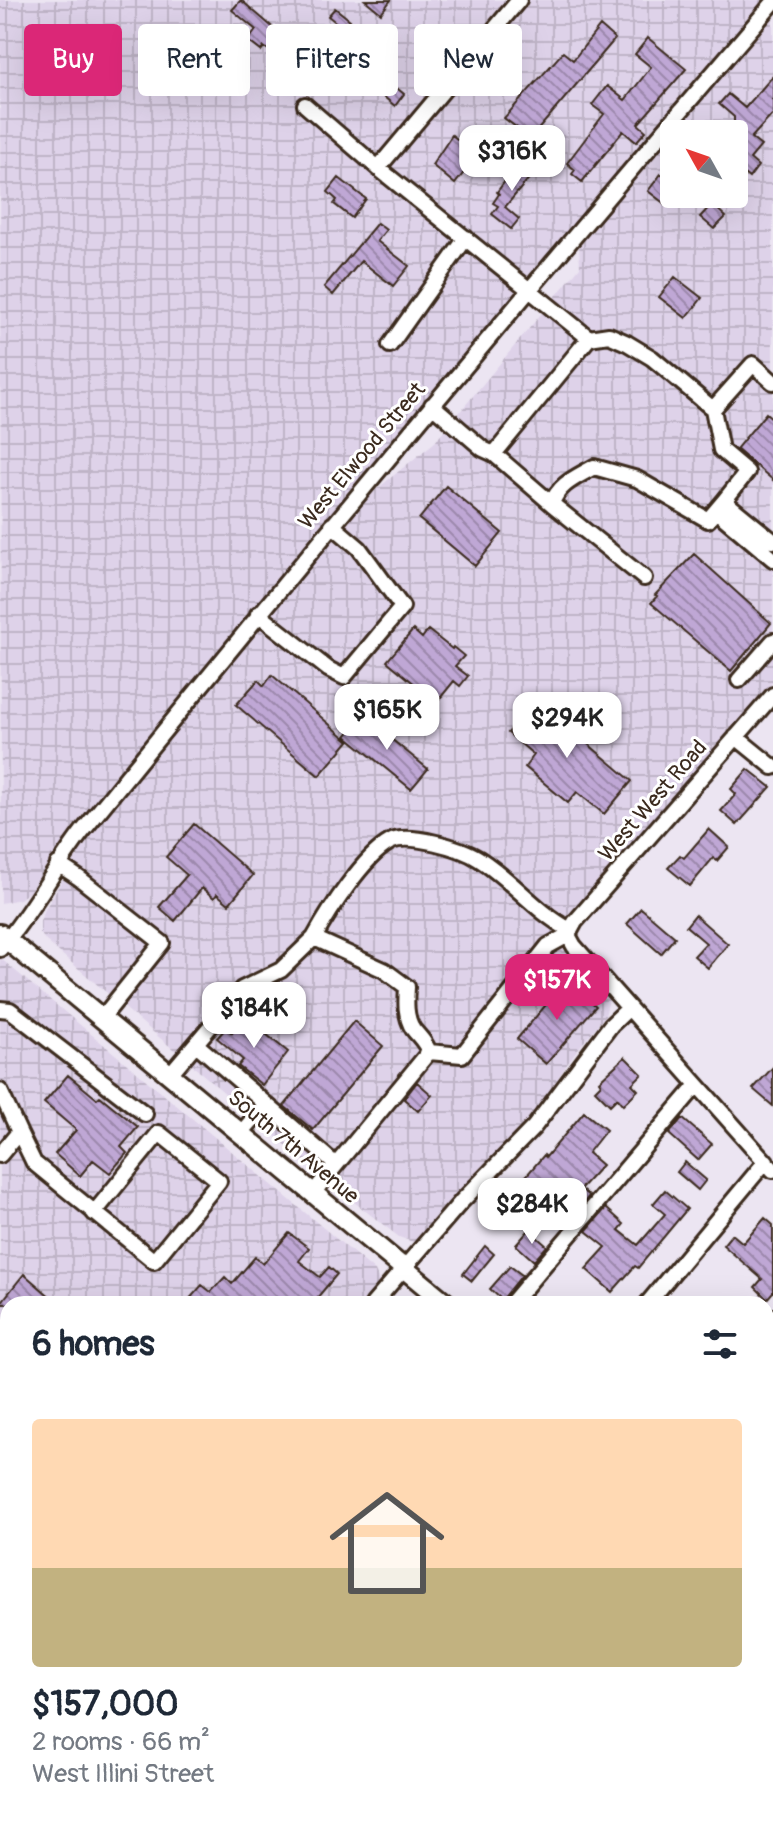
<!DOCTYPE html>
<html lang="en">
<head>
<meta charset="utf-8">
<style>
  :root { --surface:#fff; --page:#f2f2f3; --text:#1f2937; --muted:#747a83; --accent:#db2777 }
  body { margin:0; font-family:Pangolin,sans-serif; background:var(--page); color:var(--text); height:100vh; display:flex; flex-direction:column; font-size:30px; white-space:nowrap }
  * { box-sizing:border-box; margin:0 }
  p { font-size:26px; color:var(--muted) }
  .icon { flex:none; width:44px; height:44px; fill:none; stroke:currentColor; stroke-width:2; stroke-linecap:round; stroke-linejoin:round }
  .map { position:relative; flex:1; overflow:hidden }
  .sheet { position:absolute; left:0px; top:1296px; width:774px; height:536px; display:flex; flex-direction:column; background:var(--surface); border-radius:24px 24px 0 0; box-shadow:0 8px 32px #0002 }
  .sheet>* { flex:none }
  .banner { position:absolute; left:24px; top:24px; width:726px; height:72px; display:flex; gap:16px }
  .needle { width:52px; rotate:310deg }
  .buttons { position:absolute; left:660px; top:120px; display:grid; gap:16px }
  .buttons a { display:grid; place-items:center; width:88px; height:88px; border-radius:8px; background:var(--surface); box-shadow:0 8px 32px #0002; font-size:40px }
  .price { position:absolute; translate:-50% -68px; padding:0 18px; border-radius:16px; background:#fff; color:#222; font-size:26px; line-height:52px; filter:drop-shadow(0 2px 4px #0008) }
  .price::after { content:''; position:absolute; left:50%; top:48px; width:24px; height:18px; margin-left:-12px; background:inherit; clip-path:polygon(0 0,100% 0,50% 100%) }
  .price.on { background:var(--accent); color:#fff }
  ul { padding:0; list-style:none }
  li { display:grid; align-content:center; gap:16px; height:424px; padding:0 32px }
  li span { display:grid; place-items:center; height:248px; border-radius:8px; color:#555 }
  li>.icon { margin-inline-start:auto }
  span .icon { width:144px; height:144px; fill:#fffc; stroke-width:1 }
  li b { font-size:34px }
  h2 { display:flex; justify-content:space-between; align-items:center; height:96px; padding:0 32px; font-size:34px }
  .tag { padding:0 28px; border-radius:8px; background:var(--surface); box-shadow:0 8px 32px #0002; font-size:28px; line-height:72px }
  .tag.on { background:var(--accent); color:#fff }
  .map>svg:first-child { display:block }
</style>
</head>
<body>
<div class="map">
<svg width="773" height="1832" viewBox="0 0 773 1832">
  <defs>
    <pattern id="industrial-grid" width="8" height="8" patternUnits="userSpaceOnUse" patternTransform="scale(2)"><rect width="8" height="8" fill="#ded2e9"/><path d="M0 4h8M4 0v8" fill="none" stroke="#bfb4c7"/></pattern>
    <pattern id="building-back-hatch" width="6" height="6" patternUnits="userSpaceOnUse" patternTransform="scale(2)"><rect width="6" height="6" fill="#bfa7d5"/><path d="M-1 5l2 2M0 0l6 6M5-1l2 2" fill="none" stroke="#9c88ac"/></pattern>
  </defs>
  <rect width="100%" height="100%" fill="#ece5f2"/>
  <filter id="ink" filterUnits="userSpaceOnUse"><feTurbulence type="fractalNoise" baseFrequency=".0125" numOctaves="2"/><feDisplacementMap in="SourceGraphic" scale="16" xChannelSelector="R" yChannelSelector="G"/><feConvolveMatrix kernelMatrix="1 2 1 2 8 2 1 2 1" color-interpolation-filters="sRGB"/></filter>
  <g filter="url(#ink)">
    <!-- industrial -->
    <path fill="url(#industrial-grid)" fill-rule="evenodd" d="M 0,0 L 768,0 L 69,834 L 29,892 L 20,899 L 1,903 Z
      M 773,12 L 773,682 L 563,924 L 561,943 L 609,999 L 605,1016 L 574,1054 L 528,1123 L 430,1229 L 413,1242 L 399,1237 L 340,1191 L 46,941 L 40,933 L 40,921 L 45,909 L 86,840 L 231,660 L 367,497 L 435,442 L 580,267 L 579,240 ZM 674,134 L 734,134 L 734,194 L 674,194 Z
      M 0,958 L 375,1271 L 380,1283 L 360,1304 L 8,1304 L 8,1718 L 3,1723 L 8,1728 L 8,1752 L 0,1745 Z"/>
    <!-- building -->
    <path fill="url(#building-back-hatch)" stroke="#3b2a1e" stroke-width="2" d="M 241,0 L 285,38 L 273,53 L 264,47 L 261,51 L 248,41 L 256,30 L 232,10 Z
      M 365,0 L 391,0 L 381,13 Z
      M 335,8 L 350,20 L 344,29 L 328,16 Z
      M 350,23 L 362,33 L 353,43 L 341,33 Z
      M 600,26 L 615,39 L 519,152 L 510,143 L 521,131 L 504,118 L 563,52 L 573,60 Z
      M 648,38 L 686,69 L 638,124 L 646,131 L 636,142 L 623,131 L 582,182 L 572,174 L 575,170 L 567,163 L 604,114 L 592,105 L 607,86 L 625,100 L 651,67 L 635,54 Z
      M 382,76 L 404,94 L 395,106 L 373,88 Z
      M 773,76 L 773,114 L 751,138 L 761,146 L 750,159 L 758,166 L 749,178 L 734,166 L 734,117 L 719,104 L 728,94 L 745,108 Z
      M 452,135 L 478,156 L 473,162 L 477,165 L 470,173 L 466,170 L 455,184 L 432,165 Z
      M 526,160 L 537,169 L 505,207 L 519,219 L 511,229 L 492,214 L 498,206 L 493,203 L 499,194 L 497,192 L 511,173 L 513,175 Z
      M 661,174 L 674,184 L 674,193 L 665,204 L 648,191 Z
      M 339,178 L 366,199 L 352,218 L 334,204 L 337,200 L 328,192 Z
      M 712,204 L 726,217 L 714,229 L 700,217 Z
      M 377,223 L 386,230 L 377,241 L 409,266 L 393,286 L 361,261 L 333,295 L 324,287 Z
      M 675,277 L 702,298 L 686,318 L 659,297 Z
      M 766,413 L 773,419 L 773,480 L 736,449 Z
      M 446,486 L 502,533 L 475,566 L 419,519 Z
      M 694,554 L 771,623 L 731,671 L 651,603 L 657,596 L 655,595 Z
      M 413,630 L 422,638 L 428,630 L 452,649 L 453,647 L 464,656 L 455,666 L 468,676 L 460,686 L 454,681 L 428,713 L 408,697 L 417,686 L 387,661 Z
      M 272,675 L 349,741 L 319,776 L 236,705 L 258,680 L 264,686 Z
      M 536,700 L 632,781 L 604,814 L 577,792 L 568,803 L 525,767 L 534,755 L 508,733 Z
      M 363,716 L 428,769 L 411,789 L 346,736 Z
      M 748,769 L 771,787 L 737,825 L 721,811 L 736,794 L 731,789 Z
      M 194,824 L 253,875 L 229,904 L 217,894 L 214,898 L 202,888 L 175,921 L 159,907 L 187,875 L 166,857 Z
      M 709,829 L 729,847 L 717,861 L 713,858 L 690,886 L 668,868 L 680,855 L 684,858 Z
      M 641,908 L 675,937 L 661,954 L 627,924 Z
      M 695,915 L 728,944 L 708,968 L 694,956 L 706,943 L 686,926 Z
      M 567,980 L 596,1006 L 546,1064 L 517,1039 Z
      M 245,1017 L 288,1052 L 262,1085 L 238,1066 L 243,1060 L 217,1038 L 226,1028 L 232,1033 Z
      M 354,1021 L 383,1046 L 313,1130 L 284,1106 Z
      M 625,1057 L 642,1074 L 632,1084 L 638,1090 L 623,1105 L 617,1098 L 610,1105 L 595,1090 L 601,1084 L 599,1081 Z
      M 773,1067 L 773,1106 L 753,1089 Z
      M 68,1075 L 97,1099 L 100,1096 L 138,1127 L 121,1147 L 127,1153 L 110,1173 L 93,1160 L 80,1176 L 55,1154 L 76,1130 L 44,1103 Z
      M 417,1082 L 432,1095 L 418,1111 L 404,1099 Z
      M 584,1112 L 606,1130 L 588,1153 L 602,1165 L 580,1189 L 589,1196 L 581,1206 L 559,1188 L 530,1223 L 509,1205 L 531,1180 L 526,1176 L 544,1155 L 546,1157 Z
      M 682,1118 L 712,1144 L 698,1160 L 669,1134 Z
      M 685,1162 L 706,1180 L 698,1190 L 677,1172 Z
      M 665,1190 L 687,1209 L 638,1268 L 635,1266 L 612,1292 L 586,1269 L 606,1247 L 586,1231 L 606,1208 L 624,1224 L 619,1230 L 638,1245 L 665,1214 L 653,1204 Z
      M 765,1218 L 773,1225 L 773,1292 L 767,1299 L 755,1287 L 762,1279 L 723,1245 L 732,1234 L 743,1243 Z
      M 529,1230 L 547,1246 L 534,1261 L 516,1245 Z
      M 289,1233 L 309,1248 L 299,1261 L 320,1277 L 329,1267 L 337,1274 L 312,1304 L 185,1304 L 202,1285 L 211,1292 L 225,1277 L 232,1284 L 255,1257 L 263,1264 Z
      M 485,1246 L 494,1254 L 472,1281 L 463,1274 Z
      M 510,1266 L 522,1275 L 502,1300 L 490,1289 Z
      M 24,1274 L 59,1304 L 0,1304 Z"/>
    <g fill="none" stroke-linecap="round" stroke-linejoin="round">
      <defs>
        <path id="minor" d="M 305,105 L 378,168 L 589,338 L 494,454 L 483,449 L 432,405
          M 378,168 L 519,0
          M 589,338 L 609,335 L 627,343 L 652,358 L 713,409 L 721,450 L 747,472 L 724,501 L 773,541
          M 390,345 L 466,238
          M 713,409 L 753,364 L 773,382
          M 494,454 L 552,504
          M 716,511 L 773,559
          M 644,578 L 552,504 C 558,484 577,477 594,467 L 637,479 L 708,520 L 724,501
          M 258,614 L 328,669 L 344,677 L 402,607 L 359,548 L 332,525
          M 739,680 L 773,641
          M 736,737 L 773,767
          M 58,864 L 79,878 L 162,943 L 102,1018
          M 568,935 L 575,922 L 773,695
          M 568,935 L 574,946 L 773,1170
          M 314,938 C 329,911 363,857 390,842 C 408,832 462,848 479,859 C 512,880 535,911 570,930
          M 0,949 C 32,912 53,870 82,832 C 309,552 539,276 773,3
          M 0,1009 L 10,1010 L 145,1114
          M 196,1044 L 266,1104 L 241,1133
          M 429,1052 L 462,1055 L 548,946 L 568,935
          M 170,1074 L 242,989 L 281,970 L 314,938 L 384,970 L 407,987 C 406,1001 405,1017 413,1029 C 419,1037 425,1041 429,1052 L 313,1193
          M 0,1091 L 19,1132 L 0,1155
          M 266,1104 L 336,1165
          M 19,1132 L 34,1163 L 154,1261 L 219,1181 L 159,1133 L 94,1213
          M 373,1304 L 461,1202 L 534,1127 L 611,1025 L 629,1008
          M 511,1304 L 697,1085
          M 647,1304 L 766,1161
          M 766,1325 L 773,1317
          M 0,1431 L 8,1421
          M 0,1440 L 8,1447
          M 766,1483 L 773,1474
          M 766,1656 L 773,1647
          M 0,1711 L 8,1718
          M 766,1819 L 773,1811
          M 132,1824 L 142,1832
          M 199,1832 L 206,1824
          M 334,1832 L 341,1824
          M 473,1832 L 479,1824
          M 615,1832 L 621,1824
          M 755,1832 L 761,1824"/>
        <path id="major" d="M 0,934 L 447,1304
          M 766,1573 L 773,1579"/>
      </defs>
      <!-- minor casing -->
      <use href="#minor" stroke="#3b2a1e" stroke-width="20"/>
      <!-- major casing -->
      <use href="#major" stroke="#3b2a1e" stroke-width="24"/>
      <!-- minor -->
      <use href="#minor" stroke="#fff" stroke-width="14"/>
      <!-- major -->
      <use href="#major" stroke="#fff" stroke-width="18"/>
    </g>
  </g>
  <g text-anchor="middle" stroke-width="6" stroke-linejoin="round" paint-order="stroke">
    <!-- street labels -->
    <g font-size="22" fill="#3b2a1e" stroke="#fff">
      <text transform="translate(361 455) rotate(-50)" y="8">West Elwood Street</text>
      <text transform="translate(652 800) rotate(-49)" y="8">West West Road</text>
      <text transform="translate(294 1146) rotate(40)" y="8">South 7th Avenue</text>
    </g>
  </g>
</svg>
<div class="buttons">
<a><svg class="needle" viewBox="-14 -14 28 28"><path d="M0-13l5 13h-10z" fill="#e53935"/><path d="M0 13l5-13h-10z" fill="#747a83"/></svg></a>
</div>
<b class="price" style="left:512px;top:193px">$316K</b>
<b class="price" style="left:387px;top:752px">$165K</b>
<b class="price" style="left:567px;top:760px">$294K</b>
<b class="price on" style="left:557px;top:1022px">$157K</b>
<b class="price" style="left:254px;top:1050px">$184K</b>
<b class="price" style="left:532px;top:1246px">$284K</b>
<div class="banner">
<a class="tag on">Buy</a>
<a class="tag">Rent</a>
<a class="tag">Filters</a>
<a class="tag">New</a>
</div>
<section class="sheet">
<h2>6 homes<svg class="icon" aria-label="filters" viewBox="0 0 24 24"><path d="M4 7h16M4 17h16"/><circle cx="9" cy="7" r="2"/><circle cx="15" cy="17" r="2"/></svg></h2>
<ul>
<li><span style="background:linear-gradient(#ffd9b3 60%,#c2b280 0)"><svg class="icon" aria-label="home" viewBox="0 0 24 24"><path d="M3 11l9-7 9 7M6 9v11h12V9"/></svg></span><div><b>$157,000</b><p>2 rooms · 66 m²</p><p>West Illini Street</p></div></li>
</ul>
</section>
</div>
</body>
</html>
